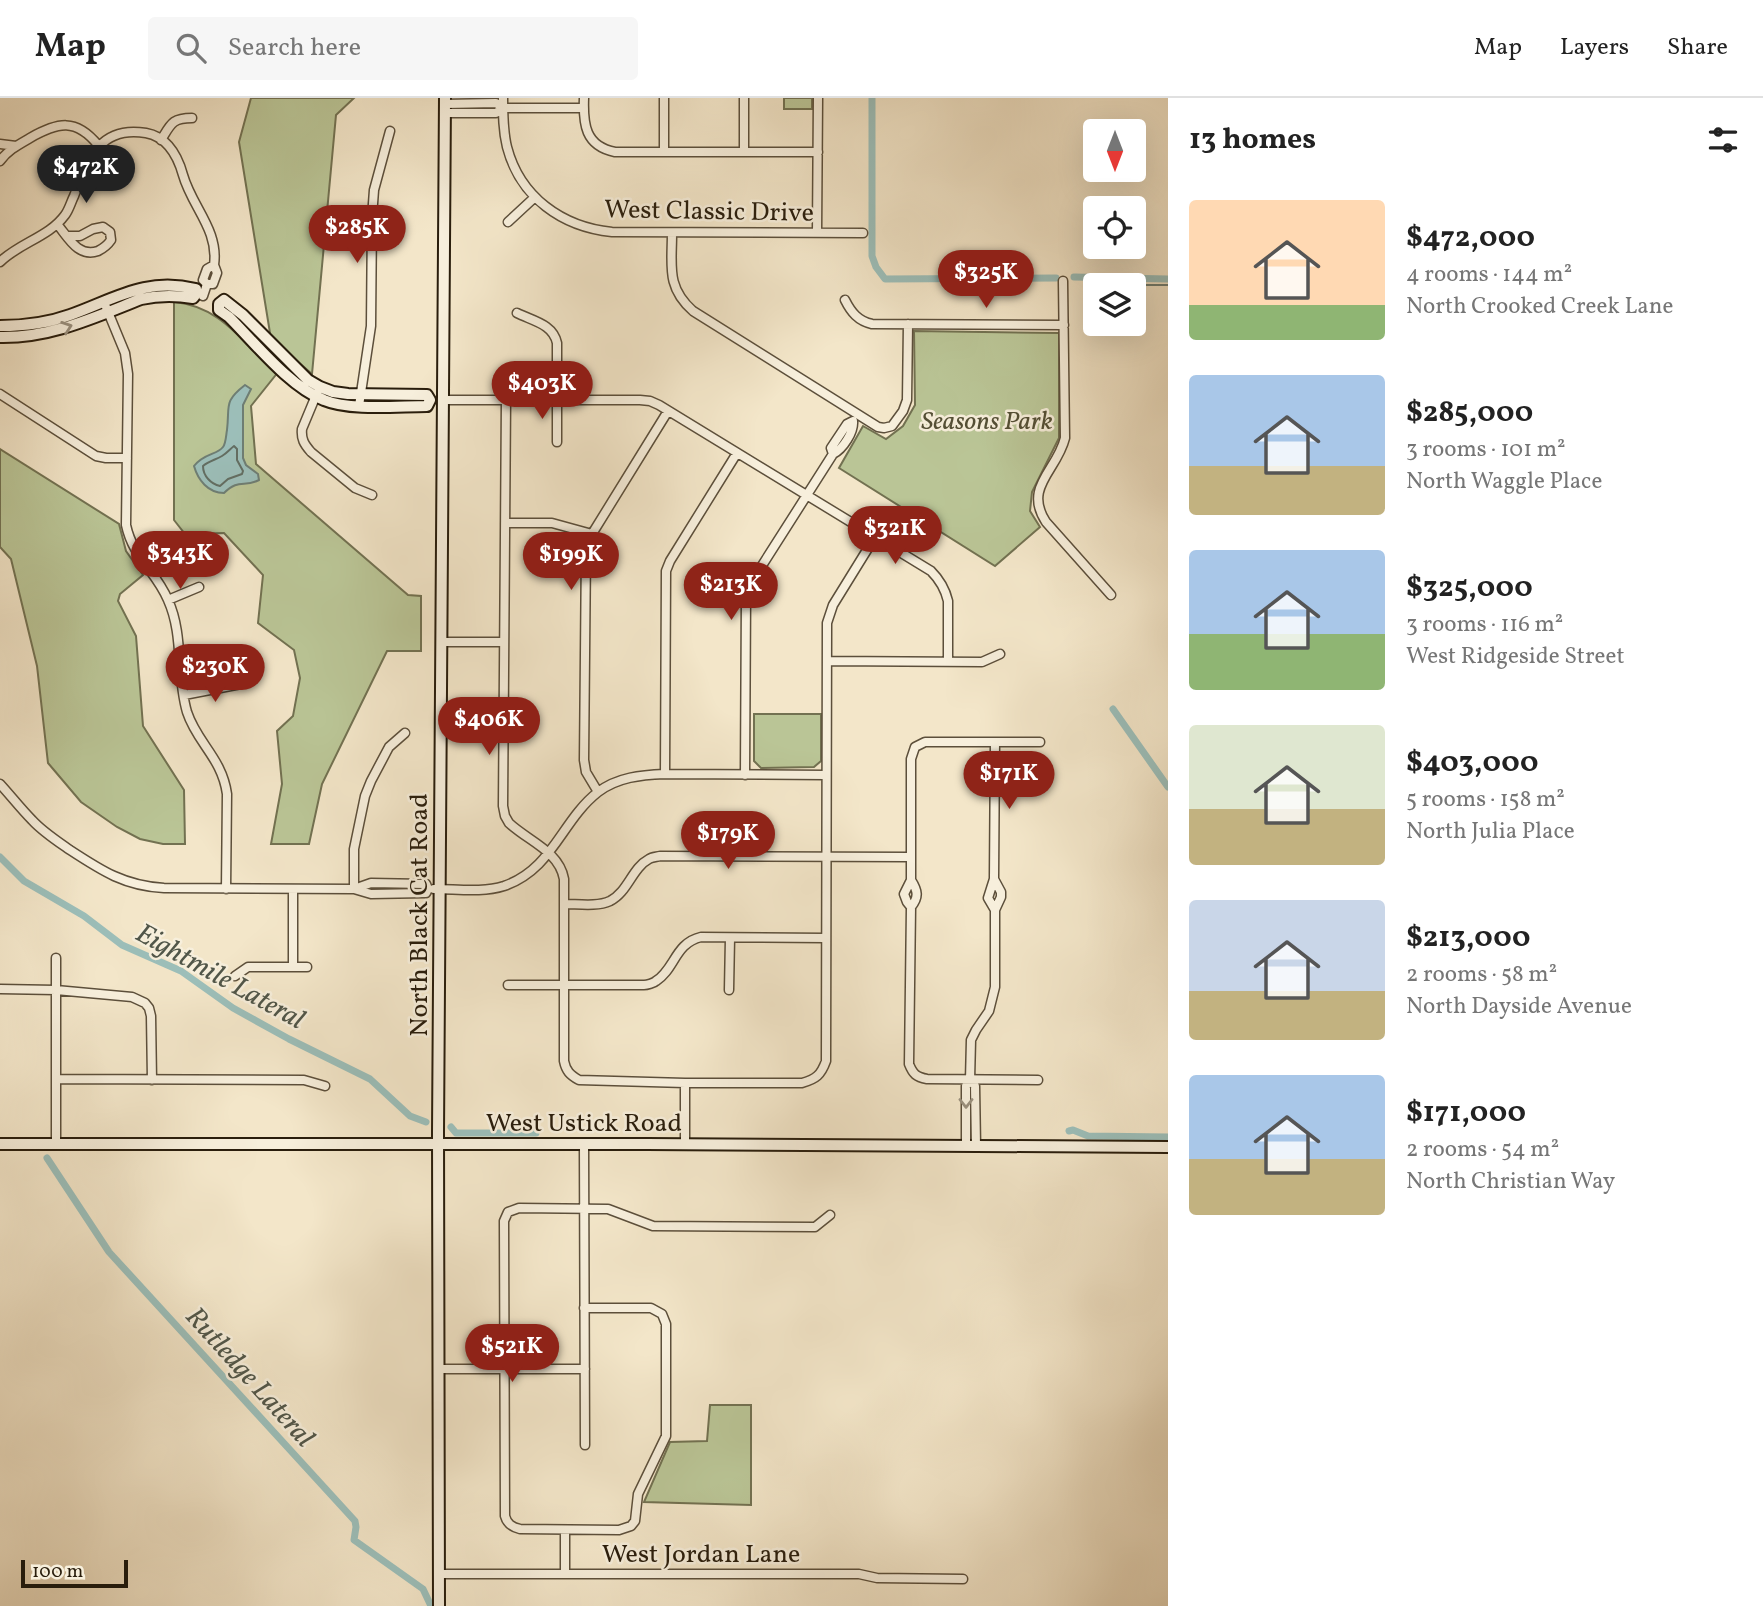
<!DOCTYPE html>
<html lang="en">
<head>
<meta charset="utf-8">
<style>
  :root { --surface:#fff; --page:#f6f6f6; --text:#222; --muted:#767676; --line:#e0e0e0; --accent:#8f2418 }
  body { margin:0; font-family:Vollkorn,serif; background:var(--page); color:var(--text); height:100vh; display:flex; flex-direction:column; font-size:26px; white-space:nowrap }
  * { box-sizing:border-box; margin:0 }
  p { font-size:23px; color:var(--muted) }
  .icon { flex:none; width:38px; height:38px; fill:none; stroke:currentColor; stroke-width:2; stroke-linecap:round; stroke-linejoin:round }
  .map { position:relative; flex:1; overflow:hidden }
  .details { display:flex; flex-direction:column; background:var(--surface); width:595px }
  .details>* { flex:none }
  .needle { width:46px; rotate:180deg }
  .controls { position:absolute; left:1083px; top:21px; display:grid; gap:14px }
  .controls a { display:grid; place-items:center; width:63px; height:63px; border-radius:7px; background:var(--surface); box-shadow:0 7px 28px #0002; font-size:35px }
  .scale { position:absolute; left:21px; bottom:18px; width:107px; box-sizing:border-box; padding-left:7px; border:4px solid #291d0c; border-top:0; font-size:19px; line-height:24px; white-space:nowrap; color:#291d0c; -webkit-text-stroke:5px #f7efdc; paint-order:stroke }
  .price { position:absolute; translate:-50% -60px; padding:0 16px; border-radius:24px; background:var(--accent); color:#fff; font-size:23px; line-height:46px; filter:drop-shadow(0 2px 4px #0008) }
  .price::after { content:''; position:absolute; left:50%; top:42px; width:21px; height:16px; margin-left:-10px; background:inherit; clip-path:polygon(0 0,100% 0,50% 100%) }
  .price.selected { background:#222; color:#fff }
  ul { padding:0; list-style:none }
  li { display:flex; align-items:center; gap:21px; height:175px; padding:0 21px }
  li span { display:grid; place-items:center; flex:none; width:196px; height:140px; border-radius:7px; color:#555 }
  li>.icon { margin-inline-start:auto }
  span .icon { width:84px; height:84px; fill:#fffc; stroke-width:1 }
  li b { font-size:30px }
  h2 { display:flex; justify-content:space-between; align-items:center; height:84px; padding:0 21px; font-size:30px }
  header { display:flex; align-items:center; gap:42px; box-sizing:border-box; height:98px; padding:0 35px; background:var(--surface); border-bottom:2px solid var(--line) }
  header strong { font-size:33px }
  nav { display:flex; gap:38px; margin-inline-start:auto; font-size:24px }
  .search { width:490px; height:63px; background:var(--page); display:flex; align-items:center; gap:18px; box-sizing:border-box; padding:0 24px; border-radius:7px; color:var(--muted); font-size:26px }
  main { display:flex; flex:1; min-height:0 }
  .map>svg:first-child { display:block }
</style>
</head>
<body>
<header>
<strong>Map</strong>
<div class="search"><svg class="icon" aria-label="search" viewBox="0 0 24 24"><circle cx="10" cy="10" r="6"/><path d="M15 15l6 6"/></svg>Search here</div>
<nav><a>Map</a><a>Layers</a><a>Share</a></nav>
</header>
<main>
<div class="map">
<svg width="1168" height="1508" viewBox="0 0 1168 1508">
  <rect width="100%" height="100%" fill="#f3e6c9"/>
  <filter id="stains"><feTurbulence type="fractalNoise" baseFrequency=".00286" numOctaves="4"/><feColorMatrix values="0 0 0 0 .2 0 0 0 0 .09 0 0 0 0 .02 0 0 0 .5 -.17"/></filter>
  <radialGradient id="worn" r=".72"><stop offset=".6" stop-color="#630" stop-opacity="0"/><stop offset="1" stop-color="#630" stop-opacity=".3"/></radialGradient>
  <!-- green -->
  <path fill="#bac596" stroke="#727151" stroke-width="2" d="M 251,0 L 354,0 L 336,17 L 312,276 L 291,258 L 251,308 L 256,366 L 408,497 L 421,498 L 421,553 L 387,553 L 322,686 L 309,746 L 271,746 L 282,686 L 277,633 L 293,618 L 300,580 L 294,552 L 258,525 L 263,477 L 224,435 L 185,436 L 174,422 L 174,204 C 209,207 230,228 253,252 L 270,235 L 239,44 Z
    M 784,0 L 812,0 L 812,11 L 784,11 Z
    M 914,233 L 1059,235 L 1059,340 L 1032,394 L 1030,413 L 1040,429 L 995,468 L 839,370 L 863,328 L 886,341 L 903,328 L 915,307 Z
    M 0,351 L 119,426 L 126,453 L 143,477 L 120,496 L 118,503 L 136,538 L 143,628 L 184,692 L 185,746 L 163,746 L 140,741 L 117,729 L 81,704 L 48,665 L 37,568 L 11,461 L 0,449 Z
    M 754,616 L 821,616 L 821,663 L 814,669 L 761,670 L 754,663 Z
    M 710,1307 L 751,1307 L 751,1407 L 644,1404 L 670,1344 L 707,1343 Z"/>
  <!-- water -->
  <path fill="#9cbfba" stroke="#6e7e74" stroke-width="2" d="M 245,287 L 251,291 L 243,307 L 243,360 L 246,367 L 258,376 L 259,382 C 244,390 239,380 224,395 C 208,395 198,382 194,368 C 204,355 217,357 223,349 C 226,345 226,337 227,332 C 230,308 223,304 245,287 Z"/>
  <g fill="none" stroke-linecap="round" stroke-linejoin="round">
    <!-- shore -->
    <path stroke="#626e63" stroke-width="2" d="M 234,348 L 237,351 L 237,362 L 243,373 L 242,376 L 228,381 L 220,388 C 211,386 203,378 203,368 C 209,363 215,362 222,358 C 227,355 230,351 234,348 Z"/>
    <!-- stream -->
    <path stroke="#6e7e74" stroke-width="2" d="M 1114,187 L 1119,187
      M 1134,187 L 1168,187"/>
    <!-- canal -->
    <path stroke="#9cbfba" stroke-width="7" d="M 872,0 L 872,158 L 876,169 L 885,181 L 1056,180
      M 1074,179 L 1168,181
      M 1113,611 L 1168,689
      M 0,759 L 24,783 L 84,818 L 122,847 L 181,873 L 233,910 L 289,941 L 370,981 L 410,1018 L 426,1024
      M 451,1029 L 456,1035 L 536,1035
      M 1069,1033 L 1073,1032 L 1088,1038 L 1168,1039
      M 47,1060 L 109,1154 L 355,1423 L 356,1429 L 354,1442 L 423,1491 L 431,1508"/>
    <defs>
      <path id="street" d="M 503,0 C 503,17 503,33 507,49 C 520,99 562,129 612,134 L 863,135
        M 584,0 C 583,26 585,48 615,54 L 818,54
        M 744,0 L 744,54
        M 445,6 L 496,5 L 503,10 L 584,10
        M 444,15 L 496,15 L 503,10
        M 161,42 C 171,26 172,20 192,20
        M 0,46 L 16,48
        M 664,54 L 664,0
        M 0,63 C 8,52 18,47 30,40 C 58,24 76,20 98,47
        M 508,124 L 535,99
        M 57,126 C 68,139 78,160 98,153 C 104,150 107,148 111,142 L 110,134 L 103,129 L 93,131 L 80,138 L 67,138
        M 672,135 C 672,168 666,189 693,213 L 878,329 L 884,330 L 892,328 L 903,313 L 907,302 L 908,226
        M 817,135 L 818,0
        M 0,164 C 19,145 49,139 65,117 C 69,112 71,104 74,98 C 88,62 99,27 146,35 C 168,39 178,59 183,77 C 192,109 219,132 214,167
        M 1063,183 L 1065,340 C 1057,373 1023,389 1046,424 L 1111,497
        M 203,198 L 207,186 L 203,182 L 207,171 L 214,167 L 217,175 L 213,186 L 207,186
        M 845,202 C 851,214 858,223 872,226 L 1064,227
        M 106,209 L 125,255 L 128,276 L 126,427 C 133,460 156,473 168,502 C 184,537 176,577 187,614 C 197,645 222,660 227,696 L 226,791
        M 517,215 C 533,223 553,226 557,245 L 557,344
        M 317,295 L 302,331 C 301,341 304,346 311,354 L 355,390 L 372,397
        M 0,296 L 96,358 L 106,360 L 127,360
        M 506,301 L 503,708 L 505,718 L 509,725 C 528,743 559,753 564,781 L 564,963 C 566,973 570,977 579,982 L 685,985 L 802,985 C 816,981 821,977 826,963 L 827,525 L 833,507 L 875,439
        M 443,302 L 640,302 L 650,303 L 659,307 L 931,473 C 940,482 945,490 948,503 L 948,563
        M 359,308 L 371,228 L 372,119 L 374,92 L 390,33
        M 505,425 L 552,425 L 592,436
        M 168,502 L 199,489
        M 442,544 L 504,544
        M 827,563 L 982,564 L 1000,556
        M 184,597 L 241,586
        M 665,676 L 666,473 L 670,463 L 737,355
        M 745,677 L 746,496 L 749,488 L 833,356 C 843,351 854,334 853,323 L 847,326 L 831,350 L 833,356
        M 0,686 C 11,698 21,711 32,722 C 43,734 57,743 70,752 C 102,773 125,788 164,790 L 354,791 L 371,796 L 426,795 L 428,791 L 426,786 L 371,785 L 354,791
        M 598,694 L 586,674 L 584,662 L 586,450 L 592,436 L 668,313
        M 911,782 C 918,793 919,799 911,809 L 909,966 C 913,976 916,979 927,981 L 1038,982
        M 293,791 L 293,868
        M 354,791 L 354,751 L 365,698 L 371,683 L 389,649 L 405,635
        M 434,791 C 457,791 482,795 504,788 C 553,771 561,723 598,694 C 618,679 641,677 665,676 L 826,677
        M 564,806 C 578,806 597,809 610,803 C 628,794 632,770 649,761 C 652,759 656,759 660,758 L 911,759
        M 911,809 L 907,804 L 904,796 L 911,782 L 911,661 L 915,649 L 925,644 L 1040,644
        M 995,812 L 988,800 L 994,781 L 995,644
        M 56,860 L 56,1046
        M 235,878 L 248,869 L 307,869
        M 508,887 L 644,887 C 647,887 654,885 656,883 C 675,871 675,845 701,839 L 826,840
        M 0,891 L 56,892 L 132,899 L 145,905 L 149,910 L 151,918 L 152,982
        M 729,892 L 730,840
        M 57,981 L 304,982 L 325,988
        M 970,982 L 971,942 L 976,932 L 989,913 L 995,889 L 995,812 L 1001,799 L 1001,794 L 994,781
        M 584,1047 L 585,1347
        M 685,1047 L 685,985
        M 966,1048 L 966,988 L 970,982 L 975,988 L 976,1048
        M 584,1210 L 651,1210 L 662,1216 L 666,1226 L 666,1338 L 638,1396 L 635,1423 L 631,1428 L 619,1432 L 520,1431 C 512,1429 507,1426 505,1418 L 504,1123 L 508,1114 L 519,1110 L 608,1111 L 653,1128 L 815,1129 L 830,1117
        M 439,1271 L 585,1271
        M 565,1472 L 565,1432
        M 439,1476 L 859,1476 L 877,1480 L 963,1481"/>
      <path id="secondary" d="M 224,202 L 243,217 L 308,282 L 320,289 L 333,294 L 348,296 L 427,297 L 430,302 L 427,308 C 398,308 350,313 324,302 C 290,289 255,245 229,219 L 219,212 L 219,206 Z
        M 0,228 C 24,228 48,225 70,217 C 115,201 145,179 196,191 L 196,196 L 193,200 C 175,197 159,197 141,201 C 95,219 51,240 0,239
        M 0,1046 L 647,1046 L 1168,1049
        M 439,1508 L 438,1035 L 445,0"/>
    </defs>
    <!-- street casing -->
    <use href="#street" stroke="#5c4f3b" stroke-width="11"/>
    <!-- secondary casing -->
    <use href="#secondary" stroke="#291d0c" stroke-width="14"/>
    <!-- street -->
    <use href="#street" stroke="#f7efdc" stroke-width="8"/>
    <!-- secondary -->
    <use href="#secondary" stroke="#f7efdc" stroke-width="10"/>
  </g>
  <!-- one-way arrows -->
  <defs><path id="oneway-chevron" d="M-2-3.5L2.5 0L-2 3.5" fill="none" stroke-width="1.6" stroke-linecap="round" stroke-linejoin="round" transform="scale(1.75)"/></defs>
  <g stroke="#9a907e">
    <use href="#oneway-chevron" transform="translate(67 229) rotate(-19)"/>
    <use href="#oneway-chevron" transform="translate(966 1005) rotate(90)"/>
  </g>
  <g text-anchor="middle" stroke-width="5" stroke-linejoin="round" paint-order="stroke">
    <!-- street labels -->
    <g font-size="26" fill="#291d0c" stroke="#f7efdc">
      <text transform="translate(709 112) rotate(1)" y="9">West Classic Drive</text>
      <text transform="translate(418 817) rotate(-90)" y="9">North Black Cat Road</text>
      <text x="584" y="1033">West Ustick Road</text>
      <text x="701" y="1464">West Jordan Lane</text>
    </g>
    <!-- park labels -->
    <g font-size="26" font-style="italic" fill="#544f35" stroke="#f7efdc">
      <text x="987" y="331">Seasons Park</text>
    </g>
    <!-- water labels -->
    <g font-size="28" font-style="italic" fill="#515649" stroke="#f7efdc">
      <text transform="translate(221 877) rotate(29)" y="10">Eightmile Lateral</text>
      <text transform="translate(251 1278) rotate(48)" y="10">Rutledge Lateral</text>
    </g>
  </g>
  <rect width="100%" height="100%" filter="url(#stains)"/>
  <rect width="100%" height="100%" fill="url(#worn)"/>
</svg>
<div class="controls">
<a><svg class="needle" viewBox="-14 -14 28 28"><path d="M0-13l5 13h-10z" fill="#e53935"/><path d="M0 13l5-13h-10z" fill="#767676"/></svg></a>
<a><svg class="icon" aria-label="locate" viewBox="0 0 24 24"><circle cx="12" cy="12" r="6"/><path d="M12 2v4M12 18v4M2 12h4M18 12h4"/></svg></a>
<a><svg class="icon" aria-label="layers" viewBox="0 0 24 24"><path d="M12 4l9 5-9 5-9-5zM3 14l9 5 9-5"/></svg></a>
</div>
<div class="scale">100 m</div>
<b class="price selected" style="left:86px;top:107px">$472K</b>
<b class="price" style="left:357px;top:167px">$285K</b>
<b class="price" style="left:986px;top:212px">$325K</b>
<b class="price" style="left:542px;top:323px">$403K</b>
<b class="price" style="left:895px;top:468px">$321K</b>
<b class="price" style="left:180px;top:493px">$343K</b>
<b class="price" style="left:571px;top:494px">$199K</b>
<b class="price" style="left:731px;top:524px">$213K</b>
<b class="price" style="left:215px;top:606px">$230K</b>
<b class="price" style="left:489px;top:659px">$406K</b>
<b class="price" style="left:1009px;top:713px">$171K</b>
<b class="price" style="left:728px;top:773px">$179K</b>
<b class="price" style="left:512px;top:1286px">$521K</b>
</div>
<section class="details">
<h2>13 homes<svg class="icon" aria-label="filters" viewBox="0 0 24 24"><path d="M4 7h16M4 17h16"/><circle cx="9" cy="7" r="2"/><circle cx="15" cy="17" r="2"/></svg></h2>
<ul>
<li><span style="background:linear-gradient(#ffd9b3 75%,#8fb573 0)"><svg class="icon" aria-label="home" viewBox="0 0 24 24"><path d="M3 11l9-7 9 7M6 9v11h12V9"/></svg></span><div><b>$472,000</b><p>4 rooms · 144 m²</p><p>North Crooked Creek Lane</p></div></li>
<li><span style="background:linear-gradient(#a9c7e8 65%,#c2b280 0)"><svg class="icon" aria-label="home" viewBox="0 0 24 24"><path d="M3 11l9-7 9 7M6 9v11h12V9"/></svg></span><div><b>$285,000</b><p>3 rooms · 101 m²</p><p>North Waggle Place</p></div></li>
<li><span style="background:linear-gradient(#a9c7e8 60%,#8fb573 0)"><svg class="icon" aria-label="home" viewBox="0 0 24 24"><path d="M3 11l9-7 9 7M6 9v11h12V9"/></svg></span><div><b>$325,000</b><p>3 rooms · 116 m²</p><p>West Ridgeside Street</p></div></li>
<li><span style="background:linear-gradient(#dfe7d0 60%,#c2b280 0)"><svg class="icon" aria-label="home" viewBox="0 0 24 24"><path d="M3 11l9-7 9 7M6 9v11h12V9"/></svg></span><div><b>$403,000</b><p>5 rooms · 158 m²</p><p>North Julia Place</p></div></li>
<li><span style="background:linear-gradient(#c9d6e8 65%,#c2b280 0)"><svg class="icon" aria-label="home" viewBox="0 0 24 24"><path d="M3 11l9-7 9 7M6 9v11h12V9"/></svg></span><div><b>$213,000</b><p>2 rooms · 58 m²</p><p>North Dayside Avenue</p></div></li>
<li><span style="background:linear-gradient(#a9c7e8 60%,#c2b280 0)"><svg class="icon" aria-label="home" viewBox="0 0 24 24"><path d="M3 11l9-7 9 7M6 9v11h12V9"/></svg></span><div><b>$171,000</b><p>2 rooms · 54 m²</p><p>North Christian Way</p></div></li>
</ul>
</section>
</main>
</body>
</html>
